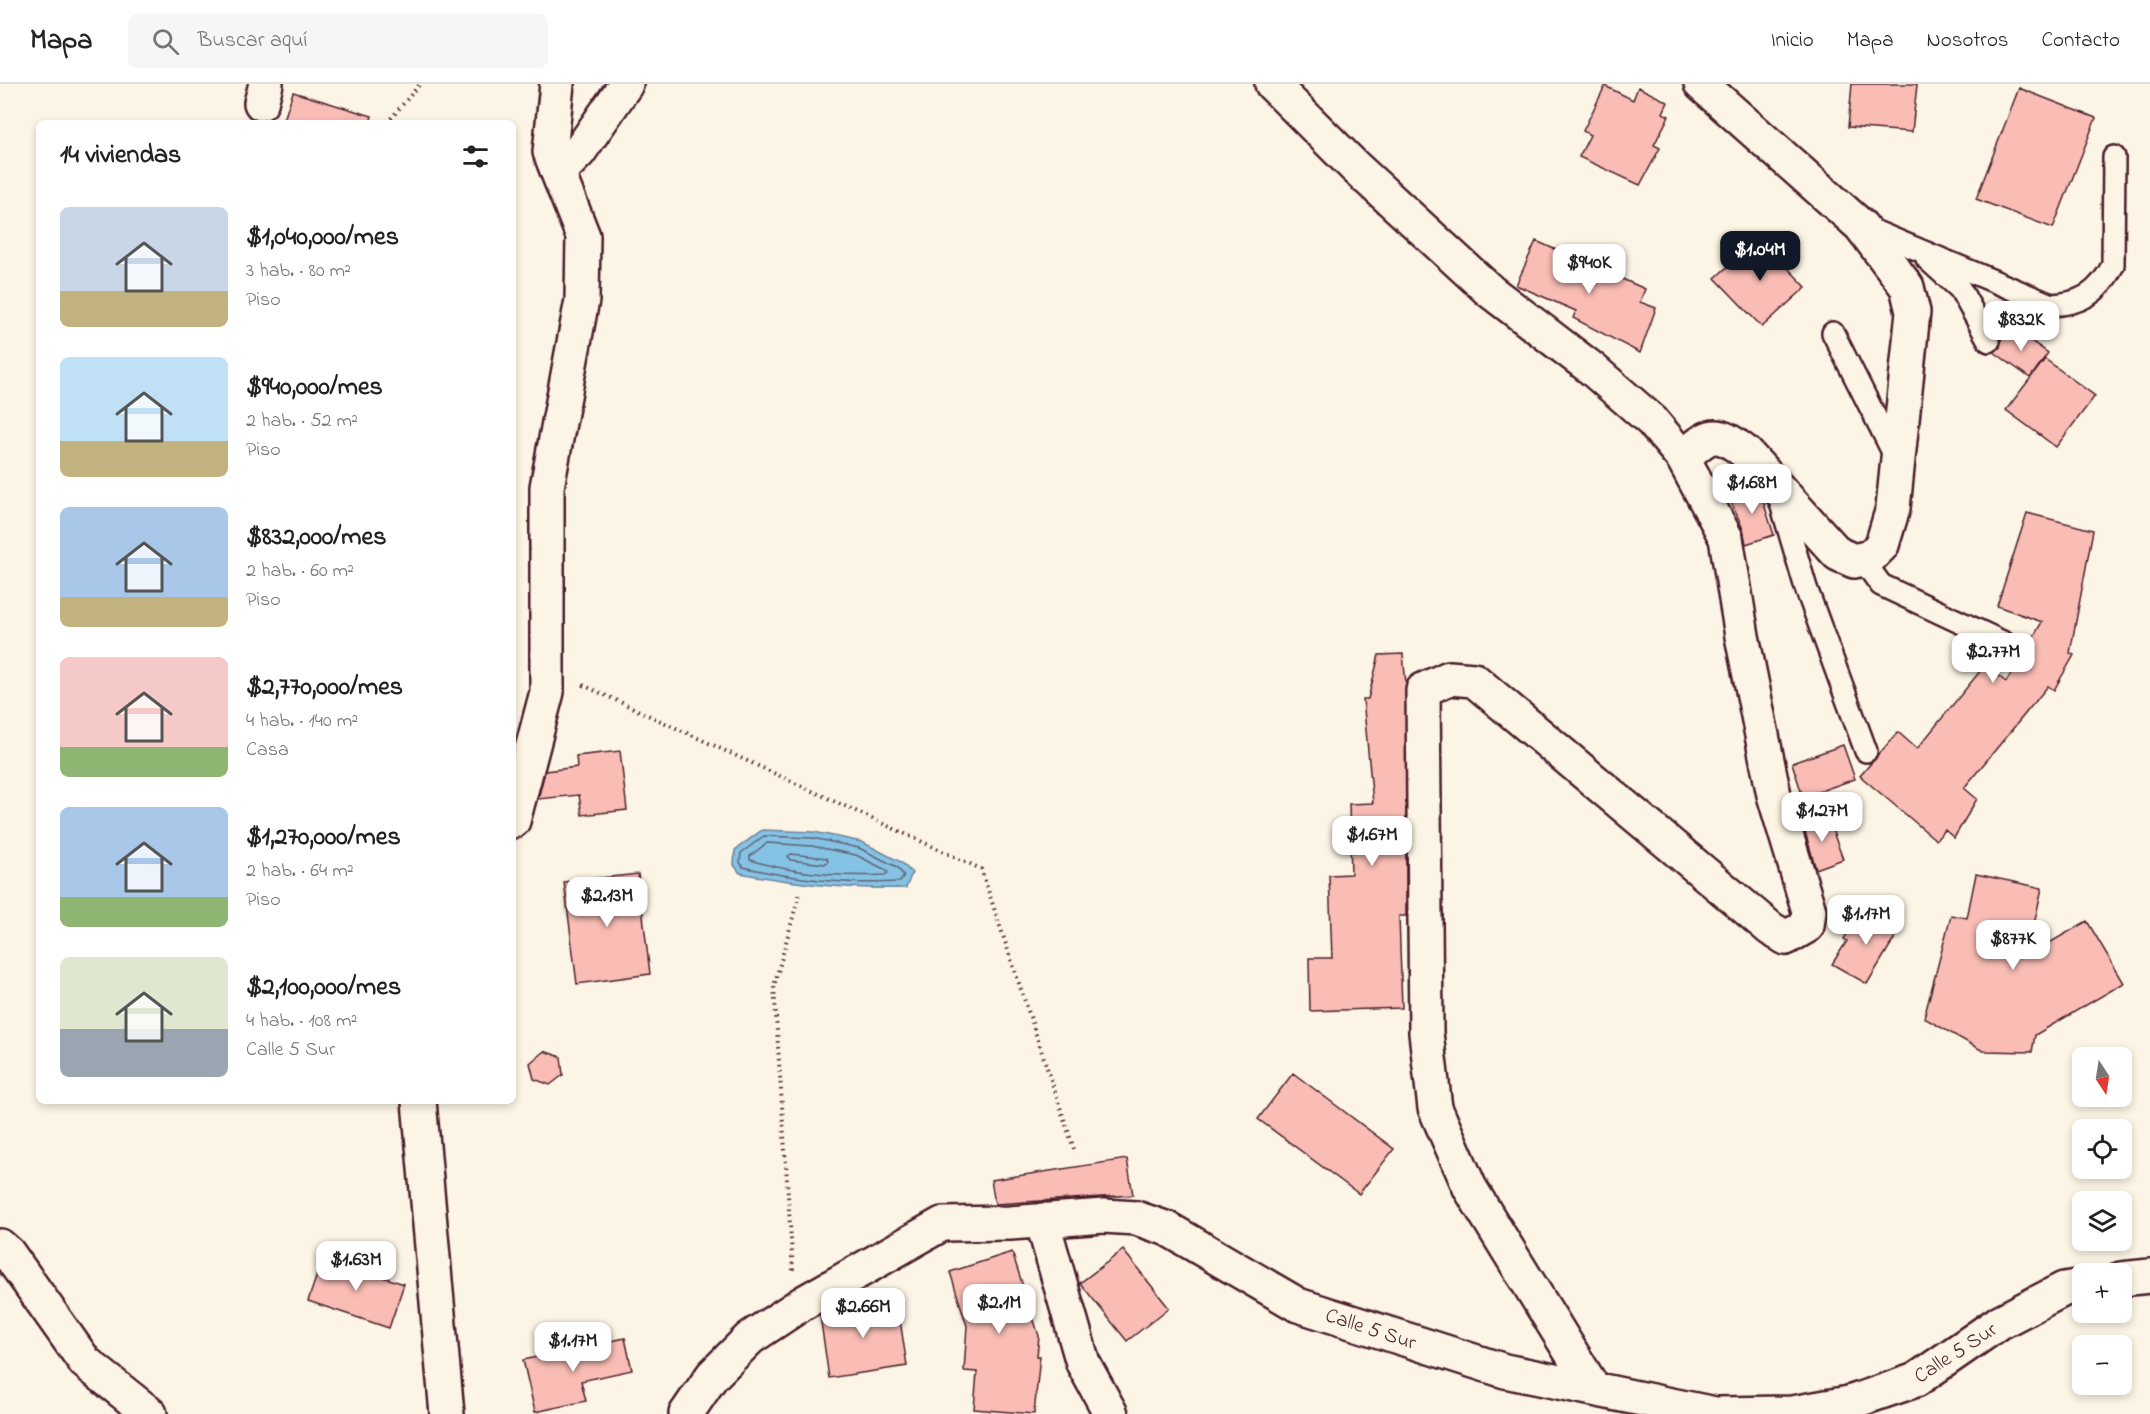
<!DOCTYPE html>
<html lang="es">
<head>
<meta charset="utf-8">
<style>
  :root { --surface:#fff; --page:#f6f6f6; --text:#222; --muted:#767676; --line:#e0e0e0; --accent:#111827 }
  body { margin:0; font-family:"Indie Flower",sans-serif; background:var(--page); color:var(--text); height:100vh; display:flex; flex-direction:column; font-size:22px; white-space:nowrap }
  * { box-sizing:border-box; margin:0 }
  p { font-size:20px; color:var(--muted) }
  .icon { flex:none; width:33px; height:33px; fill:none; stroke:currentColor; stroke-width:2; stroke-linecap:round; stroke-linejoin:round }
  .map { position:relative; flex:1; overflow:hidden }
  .panel { position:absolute; left:36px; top:36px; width:480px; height:984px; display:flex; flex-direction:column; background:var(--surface); border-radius:9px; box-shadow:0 3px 9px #0003 }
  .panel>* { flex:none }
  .needle { width:39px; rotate:168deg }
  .tools { position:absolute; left:2072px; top:963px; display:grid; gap:12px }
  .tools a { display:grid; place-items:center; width:60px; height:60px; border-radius:9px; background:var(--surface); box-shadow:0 3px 9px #0003; font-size:30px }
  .price { position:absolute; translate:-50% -51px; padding:0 14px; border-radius:12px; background:#fff; color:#222; font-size:20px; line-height:39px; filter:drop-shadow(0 2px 3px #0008) }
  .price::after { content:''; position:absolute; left:50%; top:36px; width:18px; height:14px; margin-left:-9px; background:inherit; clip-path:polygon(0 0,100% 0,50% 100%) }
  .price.current { background:var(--accent); color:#fff }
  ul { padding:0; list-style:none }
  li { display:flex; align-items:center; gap:18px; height:150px; padding:0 24px }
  li span { display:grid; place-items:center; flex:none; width:168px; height:120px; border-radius:9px; color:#555 }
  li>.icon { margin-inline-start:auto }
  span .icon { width:72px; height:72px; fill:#fffc; stroke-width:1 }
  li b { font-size:26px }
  h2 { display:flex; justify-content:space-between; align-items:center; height:72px; padding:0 24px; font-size:26px }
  header { display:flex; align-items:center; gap:36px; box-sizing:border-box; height:84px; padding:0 30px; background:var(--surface); border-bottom:2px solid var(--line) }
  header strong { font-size:28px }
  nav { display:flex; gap:33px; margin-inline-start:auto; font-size:21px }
  .search { width:420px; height:54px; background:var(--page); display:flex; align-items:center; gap:15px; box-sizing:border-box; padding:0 21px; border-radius:9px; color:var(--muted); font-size:22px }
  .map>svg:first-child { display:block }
</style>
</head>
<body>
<header>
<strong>Mapa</strong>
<div class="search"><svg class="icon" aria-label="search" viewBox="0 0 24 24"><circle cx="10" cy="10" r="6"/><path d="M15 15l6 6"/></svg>Buscar aquí</div>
<nav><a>Inicio</a><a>Mapa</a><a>Nosotros</a><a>Contacto</a></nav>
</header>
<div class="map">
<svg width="2150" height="1330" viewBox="0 0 2150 1330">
  <rect width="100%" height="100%" fill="#fcf5e5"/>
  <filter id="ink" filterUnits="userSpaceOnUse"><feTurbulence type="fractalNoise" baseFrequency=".0167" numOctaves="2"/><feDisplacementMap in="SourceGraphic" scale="12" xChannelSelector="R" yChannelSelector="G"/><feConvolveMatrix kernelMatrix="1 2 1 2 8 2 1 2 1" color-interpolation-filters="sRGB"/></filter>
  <g filter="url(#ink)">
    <!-- water -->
    <path fill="#85c3e5" stroke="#6d819b" stroke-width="1.5" d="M 762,746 L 814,748 L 862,758 L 901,778 L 912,789 L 906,804 C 849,806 796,800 740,789 L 734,781 L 735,766 Z"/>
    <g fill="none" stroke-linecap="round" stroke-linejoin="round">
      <!-- shore -->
      <path stroke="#626175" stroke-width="1.5" d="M 764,752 L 813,754 L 859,764 L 897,783 L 904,792 L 900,798 C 848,801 795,795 743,783 L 740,778 L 741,769 Z
        M 767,759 L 812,762 L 856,771 L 886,786 L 888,789 L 885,791 C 841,793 792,789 750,776 L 750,772 Z
        M 791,770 L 827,774 L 828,777 L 825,780 L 790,776 L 788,772 Z"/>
    </g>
    <!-- building -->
    <path fill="#f9bdb5" stroke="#4a1f2b" stroke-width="1.5" d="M 1852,0 L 1917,0 L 1912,48 L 1848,43 Z
      M 1605,2 L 1633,16 L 1638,3 L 1668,18 L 1663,29 L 1669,32 L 1654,61 L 1660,64 L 1640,101 L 1579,73 L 1590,51 L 1583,47 Z
      M 2019,4 L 2096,34 L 2053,144 L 1976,115 Z
      M 293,8 L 372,32 L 370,39 L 283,39 Z
      M 1759,154 L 1806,203 L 1762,243 L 1715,194 Z
      M 1536,157 L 1645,205 L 1640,218 L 1656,224 L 1640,269 L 1573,234 L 1576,227 L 1516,201 Z
      M 2009,241 L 2048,269 L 2030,294 L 1994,268 L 2000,263 L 2001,253 Z
      M 2045,275 L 2095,312 L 2056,363 L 2006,326 Z
      M 1752,403 L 1762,414 L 1774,451 L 1746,460 L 1743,445 L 1728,411 Z
      M 2027,429 L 2093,446 L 2070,569 L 2074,571 L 2054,606 L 2048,602 L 1964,704 L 1977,715 L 1954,754 L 1945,746 L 1936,756 L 1860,692 L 1898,648 L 1917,665 L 1985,581 L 2006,598 L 2020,576 L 2026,570 L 2028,562 L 2042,538 L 1997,522 Z
      M 1403,570 L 1406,600 L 1406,832 L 1399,832 L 1402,924 L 1310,927 L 1309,874 L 1332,874 L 1329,791 L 1351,790 L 1349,720 L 1373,719 L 1363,615 L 1368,615 L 1379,571 Z
      M 1843,661 L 1855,695 L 1803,713 L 1792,679 Z
      M 620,667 L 627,726 L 582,731 L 579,711 L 538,715 L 545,687 L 577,683 L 576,672 Z
      M 1827,732 L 1843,775 L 1816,785 L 1803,741 Z
      M 638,790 L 650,890 L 577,900 L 564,798 Z
      M 1976,790 L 2042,804 L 2027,872 L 2087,837 L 2124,899 L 2035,951 L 2032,968 L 1983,967 L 1924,934 L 1951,831 L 1967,834 Z
      M 1862,824 L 1900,845 L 1867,900 L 1832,880 L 1847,857 L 1844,855 Z
      M 544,967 L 561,973 L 563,991 L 550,1001 L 534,995 L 530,979 Z
      M 1293,989 L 1394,1065 L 1359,1110 L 1258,1035 Z
      M 1127,1075 L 1133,1111 L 995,1120 L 991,1096 Z
      M 1123,1166 L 1169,1224 L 1127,1257 L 1080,1199 Z
      M 1012,1168 L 1039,1252 L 1037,1272 L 1040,1272 L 1034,1330 L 974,1325 L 977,1288 L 964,1287 L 967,1242 L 950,1188 Z
      M 323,1173 L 404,1200 L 389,1244 L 308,1217 Z
      M 897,1216 L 907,1282 L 829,1294 L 820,1231 L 828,1226 Z
      M 625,1254 L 632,1286 L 581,1297 L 586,1317 L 535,1328 L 523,1276 Z"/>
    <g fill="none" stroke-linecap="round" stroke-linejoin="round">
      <defs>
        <path id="lane" d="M 1864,143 L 2051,221 C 2081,220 2099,209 2113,181 L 2114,73
          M 1927,175 L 1960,205 L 1989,257
          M 1833,249 L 1896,374
          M 1778,409 L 1806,504 L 1866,667
          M 1862,475 L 1881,501 L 2015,564"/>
        <path id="street" d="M 557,0 L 550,68 L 558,89
          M 1272,0 L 1354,82 L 1490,207 L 1591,284 L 1652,337 L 1683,374 L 1726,454 L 1742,552 L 1774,711 L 1809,827 L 1807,842 L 1786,854 L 1771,845 L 1474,596 L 1449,594 L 1423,606 L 1426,949 L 1435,1024 L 1470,1104 L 1593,1304
          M 261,19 L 266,0
          M 1683,374 C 1710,349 1716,345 1746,369 L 1838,470 L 1854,477 L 1870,473 L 1882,461 L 1893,424 L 1913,228 L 1907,203 L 1861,142 L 1701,0
          M 513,737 L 547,608 L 547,403 L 582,216 L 583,152 L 558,89 L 579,68 L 626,0
          M 419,1017 L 447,1330
          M 1042,1136 L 1083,1279 L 1111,1330
          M 0,1162 L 8,1169 L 85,1278 L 150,1330
          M 2121,1195 L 2150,1192
          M 686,1330 L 712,1292 L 750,1254 L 803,1219 L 942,1140 L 1010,1139 L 1104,1132 L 1136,1134 L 1168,1145 L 1298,1221 L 1505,1287 L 1715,1330
          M 1716,1330 L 1792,1329 L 1849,1319 L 1916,1296 L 2000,1238 L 2064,1205 L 2082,1202"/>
      </defs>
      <!-- lane casing -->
      <use href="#lane" stroke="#4a1f2b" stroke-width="26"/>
      <!-- street casing -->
      <use href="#street" stroke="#4a1f2b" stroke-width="38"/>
      <!-- path -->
      <path stroke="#4a1f2b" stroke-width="4" stroke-dasharray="1.5 4.5" stroke-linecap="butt" d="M 387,39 L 420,0
        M 583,601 L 981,785 L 1074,1065
        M 793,1186 L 774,902 L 799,811"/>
      <!-- lane -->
      <use href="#lane" stroke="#fcf5e5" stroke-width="21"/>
      <!-- street -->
      <use href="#street" stroke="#fcf5e5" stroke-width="33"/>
    </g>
  </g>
  <g text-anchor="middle" stroke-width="4.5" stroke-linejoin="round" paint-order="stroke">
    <!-- street labels -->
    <g font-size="21" fill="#4a1f2b" stroke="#fcf5e5">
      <text transform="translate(1371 1244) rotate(18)" y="7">Calle 5 Sur</text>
      <text transform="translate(1955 1268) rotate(-33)" y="7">Calle 5 Sur</text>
    </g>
  </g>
</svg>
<div class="tools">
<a><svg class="needle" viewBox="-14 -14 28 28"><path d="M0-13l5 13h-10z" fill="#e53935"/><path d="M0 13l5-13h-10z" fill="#767676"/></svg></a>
<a><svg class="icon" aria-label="locate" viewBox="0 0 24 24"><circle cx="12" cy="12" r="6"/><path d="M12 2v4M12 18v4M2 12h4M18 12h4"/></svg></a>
<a><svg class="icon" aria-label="layers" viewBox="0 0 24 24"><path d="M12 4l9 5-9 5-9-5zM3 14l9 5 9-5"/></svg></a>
<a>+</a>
<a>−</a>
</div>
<b class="price current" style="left:1760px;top:198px">$1.04M</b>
<b class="price" style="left:1589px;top:211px">$940K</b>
<b class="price" style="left:2021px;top:268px">$832K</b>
<b class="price" style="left:1752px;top:431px">$1.68M</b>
<b class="price" style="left:1993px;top:600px">$2.77M</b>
<b class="price" style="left:1822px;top:759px">$1.27M</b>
<b class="price" style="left:1372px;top:783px">$1.67M</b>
<b class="price" style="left:607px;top:844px">$2.13M</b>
<b class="price" style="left:1866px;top:862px">$1.17M</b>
<b class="price" style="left:2013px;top:887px">$877K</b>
<b class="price" style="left:356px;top:1208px">$1.63M</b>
<b class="price" style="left:999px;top:1251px">$2.1M</b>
<b class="price" style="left:863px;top:1255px">$2.66M</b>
<b class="price" style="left:573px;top:1289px">$1.17M</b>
<section class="panel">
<h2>14 viviendas<svg class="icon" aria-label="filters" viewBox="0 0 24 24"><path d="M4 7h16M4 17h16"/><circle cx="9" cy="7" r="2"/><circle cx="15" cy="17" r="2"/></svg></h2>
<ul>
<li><span style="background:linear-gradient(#c9d6e8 70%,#c2b280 0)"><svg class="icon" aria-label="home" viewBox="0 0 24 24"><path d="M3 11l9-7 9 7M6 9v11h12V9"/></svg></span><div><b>$1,040,000/mes</b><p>3 hab. · 80 m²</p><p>Piso</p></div></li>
<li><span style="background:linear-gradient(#bfe0f5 70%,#c2b280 0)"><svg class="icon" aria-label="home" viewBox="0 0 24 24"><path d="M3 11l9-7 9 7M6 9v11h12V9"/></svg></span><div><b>$940,000/mes</b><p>2 hab. · 52 m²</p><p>Piso</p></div></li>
<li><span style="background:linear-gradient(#a9c7e8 75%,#c2b280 0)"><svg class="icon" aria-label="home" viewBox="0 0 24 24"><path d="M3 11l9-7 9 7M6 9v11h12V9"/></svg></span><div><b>$832,000/mes</b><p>2 hab. · 60 m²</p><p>Piso</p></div></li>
<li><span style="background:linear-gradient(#f6c9c9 75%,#8fb573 0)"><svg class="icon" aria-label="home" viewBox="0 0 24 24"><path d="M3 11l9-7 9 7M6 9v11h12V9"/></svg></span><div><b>$2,770,000/mes</b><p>4 hab. · 140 m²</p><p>Casa</p></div></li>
<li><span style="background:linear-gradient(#a9c7e8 75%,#8fb573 0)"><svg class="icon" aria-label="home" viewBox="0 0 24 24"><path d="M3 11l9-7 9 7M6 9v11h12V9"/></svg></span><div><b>$1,270,000/mes</b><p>2 hab. · 64 m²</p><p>Piso</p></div></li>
<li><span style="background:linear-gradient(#dfe7d0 60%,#9aa5b1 0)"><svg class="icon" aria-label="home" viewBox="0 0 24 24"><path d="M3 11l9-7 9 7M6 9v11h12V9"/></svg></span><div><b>$2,100,000/mes</b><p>4 hab. · 108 m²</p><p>Calle 5 Sur</p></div></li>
</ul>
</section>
</div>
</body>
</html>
